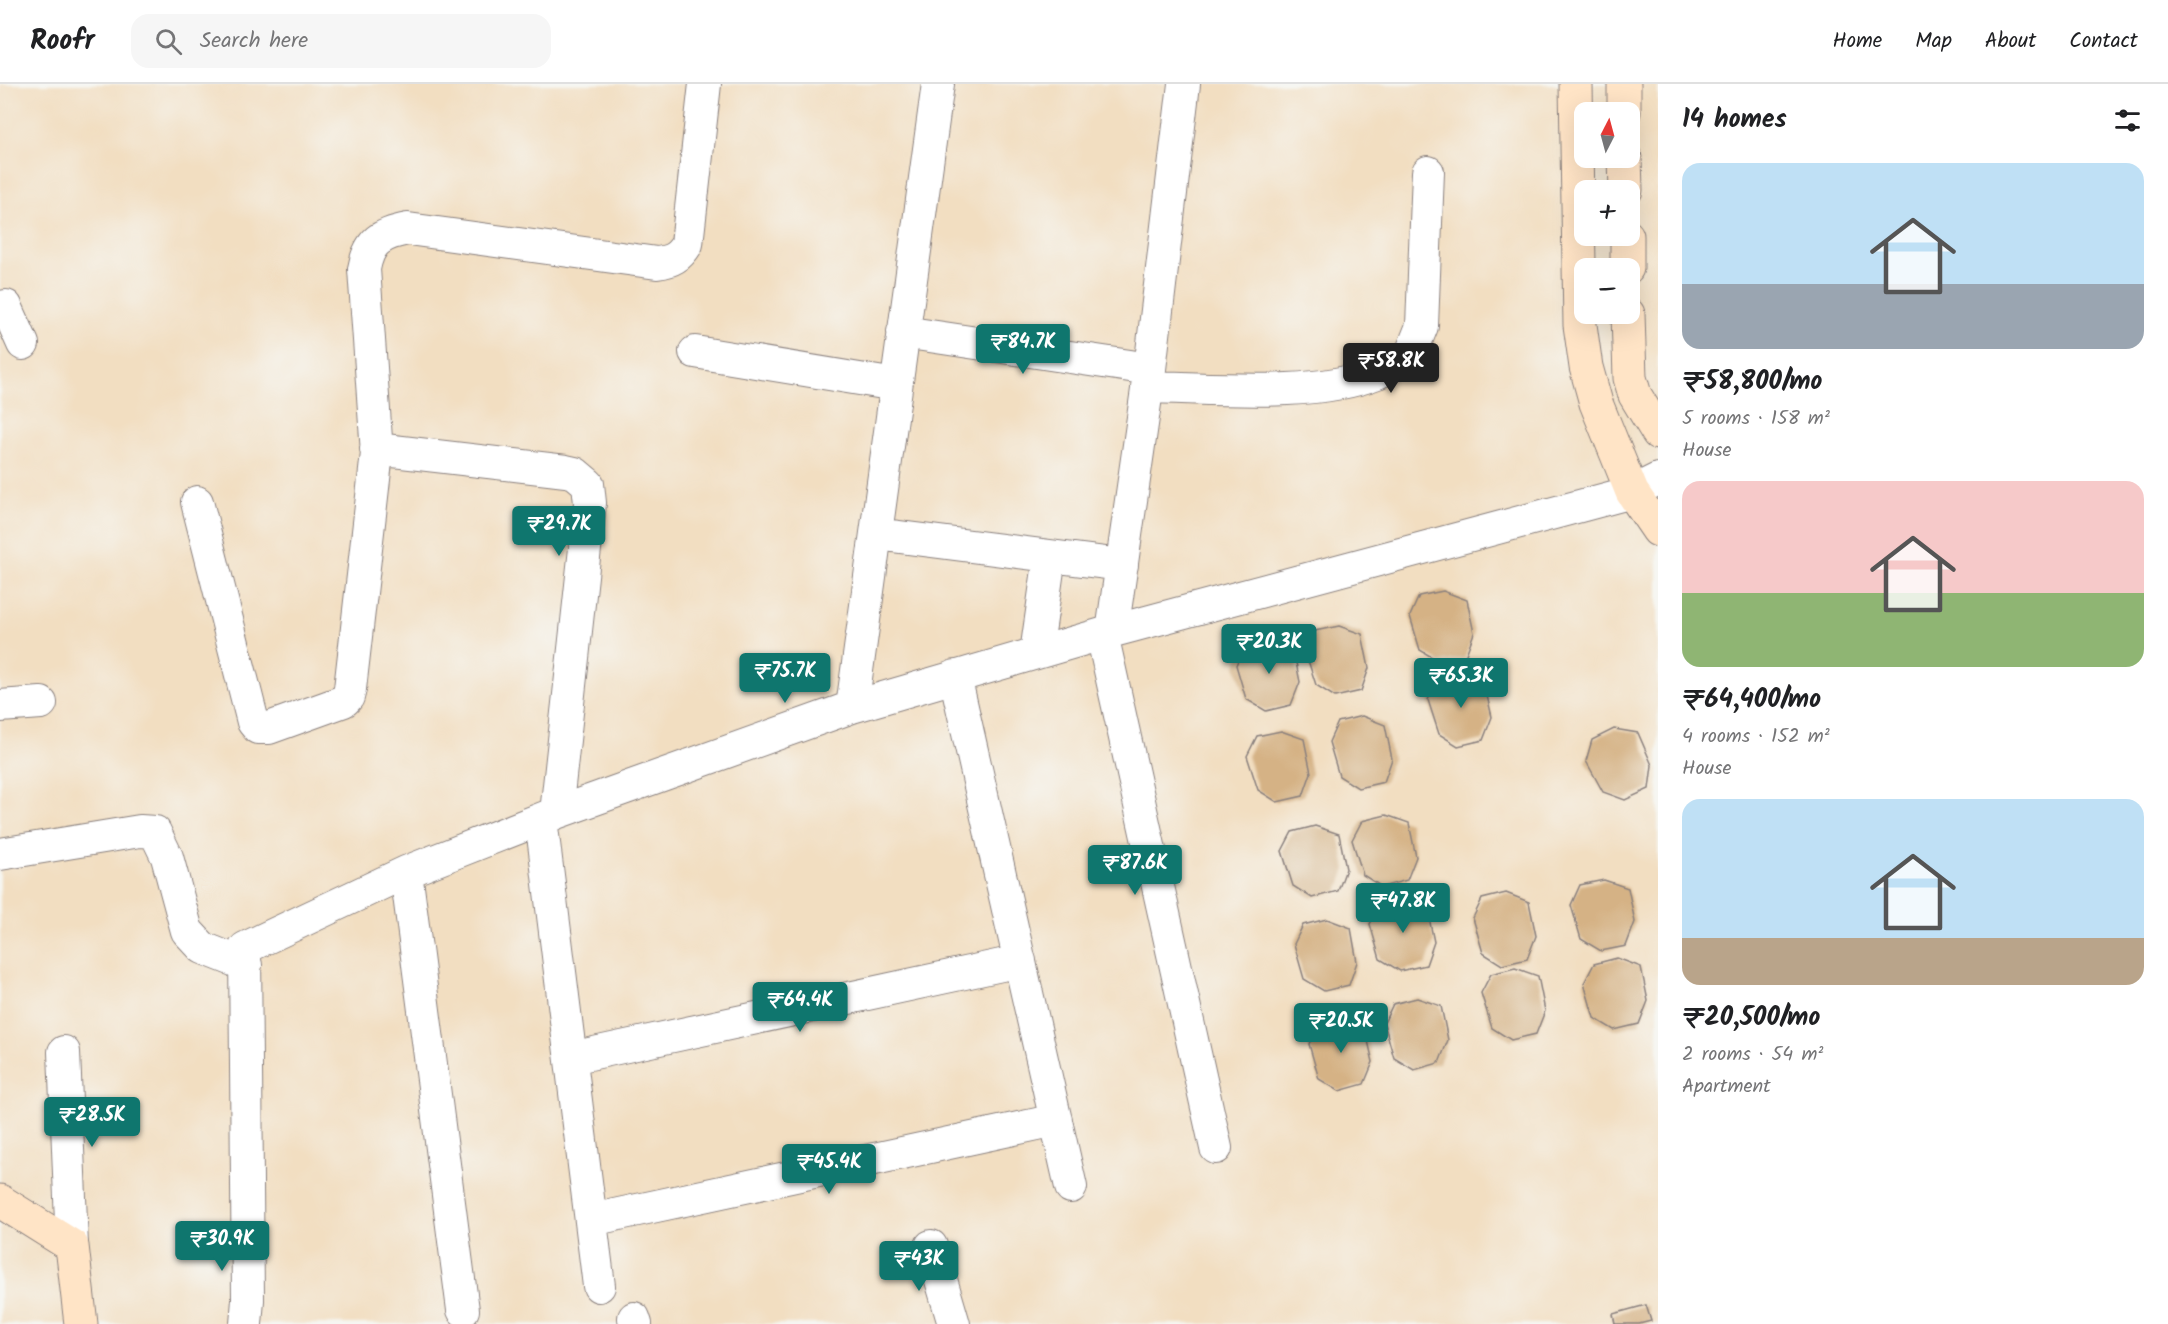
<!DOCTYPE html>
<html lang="en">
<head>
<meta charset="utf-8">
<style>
  :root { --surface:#fff; --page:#f6f6f6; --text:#202124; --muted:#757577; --line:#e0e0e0; --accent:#0f766e }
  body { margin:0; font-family:Kalam,sans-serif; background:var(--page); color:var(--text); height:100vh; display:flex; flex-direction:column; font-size:22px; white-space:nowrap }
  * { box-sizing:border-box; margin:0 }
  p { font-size:20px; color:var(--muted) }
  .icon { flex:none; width:33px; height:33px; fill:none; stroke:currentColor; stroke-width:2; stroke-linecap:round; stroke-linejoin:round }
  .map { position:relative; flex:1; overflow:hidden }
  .drawer { display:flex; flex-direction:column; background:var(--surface); width:510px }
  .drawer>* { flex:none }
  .needle { width:39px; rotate:6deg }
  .controls { position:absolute; left:1574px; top:18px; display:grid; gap:12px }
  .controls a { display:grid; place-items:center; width:66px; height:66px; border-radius:12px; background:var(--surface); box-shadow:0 6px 24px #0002; font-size:30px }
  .price { position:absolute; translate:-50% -51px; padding:0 14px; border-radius:6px; background:var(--accent); color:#fff; font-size:20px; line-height:39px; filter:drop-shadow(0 2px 3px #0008) }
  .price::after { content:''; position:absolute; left:50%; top:36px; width:18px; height:14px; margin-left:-9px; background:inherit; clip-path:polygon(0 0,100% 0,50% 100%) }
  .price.current { background:#222; color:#fff }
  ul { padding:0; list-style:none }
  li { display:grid; align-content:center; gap:12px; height:318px; padding:0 24px }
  li span { display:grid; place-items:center; height:186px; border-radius:18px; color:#555 }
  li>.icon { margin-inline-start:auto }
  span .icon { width:108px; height:108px; fill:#fffc; stroke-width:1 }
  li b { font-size:26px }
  h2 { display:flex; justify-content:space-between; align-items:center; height:72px; padding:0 24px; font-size:26px }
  header { display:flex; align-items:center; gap:36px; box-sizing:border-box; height:84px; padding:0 30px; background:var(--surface); border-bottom:2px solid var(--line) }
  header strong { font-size:28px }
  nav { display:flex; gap:33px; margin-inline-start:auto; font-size:21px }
  .search { width:420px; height:54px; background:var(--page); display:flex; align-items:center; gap:15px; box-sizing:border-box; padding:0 21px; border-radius:18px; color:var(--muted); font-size:22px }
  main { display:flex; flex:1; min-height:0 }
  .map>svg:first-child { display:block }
</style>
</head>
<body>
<header>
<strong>Roofr</strong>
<div class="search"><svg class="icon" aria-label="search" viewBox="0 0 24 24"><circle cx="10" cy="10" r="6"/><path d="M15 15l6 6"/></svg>Search here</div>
<nav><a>Home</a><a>Map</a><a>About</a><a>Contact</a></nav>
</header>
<main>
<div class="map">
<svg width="1658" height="1240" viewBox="0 0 1658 1240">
  <rect width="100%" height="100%" fill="#f6f6f2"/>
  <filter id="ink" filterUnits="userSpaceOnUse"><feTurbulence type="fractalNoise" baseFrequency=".0167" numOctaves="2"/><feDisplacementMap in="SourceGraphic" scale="12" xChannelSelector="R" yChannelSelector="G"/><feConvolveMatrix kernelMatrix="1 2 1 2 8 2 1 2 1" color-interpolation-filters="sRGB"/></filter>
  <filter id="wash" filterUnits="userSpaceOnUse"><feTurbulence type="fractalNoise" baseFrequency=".008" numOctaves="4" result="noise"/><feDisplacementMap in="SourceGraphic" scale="24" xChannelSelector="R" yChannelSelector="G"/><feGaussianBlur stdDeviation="1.35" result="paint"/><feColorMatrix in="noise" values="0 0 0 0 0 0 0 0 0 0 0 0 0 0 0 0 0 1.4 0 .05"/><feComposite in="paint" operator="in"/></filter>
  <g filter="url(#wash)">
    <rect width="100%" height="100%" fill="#f2dec1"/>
    <g id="blocks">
      <!-- building -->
      <path fill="#d5b285" d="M 1443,507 L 1467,516 L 1474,549 L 1465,573 L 1440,578 L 1420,566 L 1410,532 L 1419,512 Z
        M 1339,542 L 1362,550 L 1369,584 L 1361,607 L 1335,613 L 1316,601 L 1305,567 L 1315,547 Z
        M 1269,556 L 1293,564 L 1300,598 L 1291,621 L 1266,627 L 1246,615 L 1236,581 L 1245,561 Z
        M 1461,591 L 1484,599 L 1492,633 L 1483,656 L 1458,662 L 1439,650 L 1428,616 L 1437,596 Z
        M 1362,632 L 1385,641 L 1392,675 L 1384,698 L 1358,704 L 1339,692 L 1329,658 L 1338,638 Z
        M 1614,645 L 1638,649 L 1652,681 L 1649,705 L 1625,716 L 1603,708 L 1586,677 L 1592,656 Z
        M 1281,647 L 1304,655 L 1311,689 L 1303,712 L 1277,718 L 1258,706 L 1247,672 L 1257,652 Z
        M 1386,731 L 1409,739 L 1416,773 L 1407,796 L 1382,803 L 1363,791 L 1352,756 L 1362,737 Z
        M 1315,742 L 1339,750 L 1346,785 L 1338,807 L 1312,814 L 1293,802 L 1282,767 L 1292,748 Z
        M 1604,796 L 1628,804 L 1635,838 L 1626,862 L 1601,867 L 1581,855 L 1571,821 L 1580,801 Z
        M 1506,809 L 1529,818 L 1536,852 L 1527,875 L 1502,881 L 1483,869 L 1473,834 L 1482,815 Z
        M 1403,815 L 1427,824 L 1434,858 L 1426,881 L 1400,887 L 1380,875 L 1370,840 L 1380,821 Z
        M 1327,835 L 1351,844 L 1357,878 L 1349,901 L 1324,907 L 1304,895 L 1294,860 L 1303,841 Z
        M 1617,874 L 1641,883 L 1648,917 L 1639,940 L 1614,946 L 1594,934 L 1584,899 L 1594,880 Z
        M 1515,884 L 1538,892 L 1545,927 L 1536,950 L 1511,956 L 1492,944 L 1481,909 L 1491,890 Z
        M 1417,914 L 1441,922 L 1448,956 L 1439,979 L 1414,986 L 1394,974 L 1384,939 L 1393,920 Z
        M 1342,935 L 1365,944 L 1373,978 L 1364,1000 L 1339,1007 L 1319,995 L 1309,960 L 1318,941 Z
        M 1646,1221 L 1651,1237 L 1639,1240 L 1615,1240 L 1613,1230 Z"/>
    </g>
  </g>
  <g filter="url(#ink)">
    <use href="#blocks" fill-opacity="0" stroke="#8a807e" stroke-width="1.5"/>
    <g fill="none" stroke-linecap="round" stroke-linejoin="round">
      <defs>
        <path id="street" d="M 0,223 L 6,222 L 23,260
          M 903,248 L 1150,285
          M 695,268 L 896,301
          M 1147,303 C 1216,304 1313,314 1377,289 C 1388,284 1399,278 1410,272 L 1422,242 L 1428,88
          M 376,365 L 566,387 L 575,389 L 588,400 L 590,419 L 556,729
          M 197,418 L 253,638 L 258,644 L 269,644 L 344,617 L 348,613 L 350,605 L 377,369 L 364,185 C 369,157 381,150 408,145 L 657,179 C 672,177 679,173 687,160 L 705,0
          M 876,450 L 1122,481
          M 1112,548 L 1150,285 L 1184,0
          M 1102,550 L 1216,1064
          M 1036,569 L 1050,472
          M 955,592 L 1071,1103
          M 0,622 L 41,619
          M 852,623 L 938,0
          M 541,735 L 599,1202
          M 0,770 L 140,747 L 155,748 L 167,773 L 187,847 L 203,864 L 246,881
          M 406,788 L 463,1226
          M 64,968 L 72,1162
          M 571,974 L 1020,877
          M 591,1136 L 1056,1036
          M 931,1162 L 954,1240
          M 634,1234 L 636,1240
          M 246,1240 L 248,1216 L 245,864 L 406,788 L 556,729 L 852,623 L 1102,550 L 1632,408 L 1658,395"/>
        <path id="secondary" d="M 1576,0 L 1580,241 L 1586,283 L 1596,319 L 1632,408 L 1658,446
          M 1624,0 L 1624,28
          M 1625,74 L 1626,106
          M 1627,152 L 1627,184
          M 1628,230 L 1630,294 L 1635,311 L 1658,349
          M 0,1117 L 72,1162 L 81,1240"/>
      </defs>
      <!-- street casing -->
      <use href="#street" stroke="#8a807e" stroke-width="34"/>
      <!-- secondary casing -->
      <use href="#secondary" stroke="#8a807e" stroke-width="35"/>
      <!-- street -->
      <use href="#street" stroke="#fff" stroke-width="32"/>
      <!-- secondary -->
      <use href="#secondary" stroke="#ffe4c6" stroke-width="33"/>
    </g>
  </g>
</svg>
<div class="controls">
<a><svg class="needle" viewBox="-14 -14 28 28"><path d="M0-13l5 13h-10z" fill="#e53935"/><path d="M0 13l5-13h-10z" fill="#757577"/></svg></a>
<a>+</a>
<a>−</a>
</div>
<b class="price" style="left:1023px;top:291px">₹84.7K</b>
<b class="price current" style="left:1391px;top:310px">₹58.8K</b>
<b class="price" style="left:559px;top:473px">₹29.7K</b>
<b class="price" style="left:1269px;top:591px">₹20.3K</b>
<b class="price" style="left:785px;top:620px">₹75.7K</b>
<b class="price" style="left:1461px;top:625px">₹65.3K</b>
<b class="price" style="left:1135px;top:812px">₹87.6K</b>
<b class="price" style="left:1403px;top:850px">₹47.8K</b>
<b class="price" style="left:800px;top:949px">₹64.4K</b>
<b class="price" style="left:1341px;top:970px">₹20.5K</b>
<b class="price" style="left:92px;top:1064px">₹28.5K</b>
<b class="price" style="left:829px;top:1111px">₹45.4K</b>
<b class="price" style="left:222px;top:1188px">₹30.9K</b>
<b class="price" style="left:919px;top:1208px">₹43K</b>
</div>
<section class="drawer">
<h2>14 homes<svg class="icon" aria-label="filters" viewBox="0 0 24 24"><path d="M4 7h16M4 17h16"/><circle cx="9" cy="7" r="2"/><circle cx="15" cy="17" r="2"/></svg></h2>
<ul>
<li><span style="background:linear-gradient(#bfe0f5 65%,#9aa5b1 0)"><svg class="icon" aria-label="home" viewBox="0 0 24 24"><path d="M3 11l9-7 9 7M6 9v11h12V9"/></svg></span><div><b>₹58,800/mo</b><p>5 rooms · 158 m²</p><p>House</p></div></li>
<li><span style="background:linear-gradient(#f6c9c9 60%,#8fb573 0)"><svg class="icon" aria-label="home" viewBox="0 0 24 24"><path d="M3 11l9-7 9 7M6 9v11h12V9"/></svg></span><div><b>₹64,400/mo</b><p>4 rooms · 152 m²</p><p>House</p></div></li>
<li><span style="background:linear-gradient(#bfe0f5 75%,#b9a48a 0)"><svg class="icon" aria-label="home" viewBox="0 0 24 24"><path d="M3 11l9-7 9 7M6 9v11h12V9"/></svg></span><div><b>₹20,500/mo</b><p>2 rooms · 54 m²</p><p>Apartment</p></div></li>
</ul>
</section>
</main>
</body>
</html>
